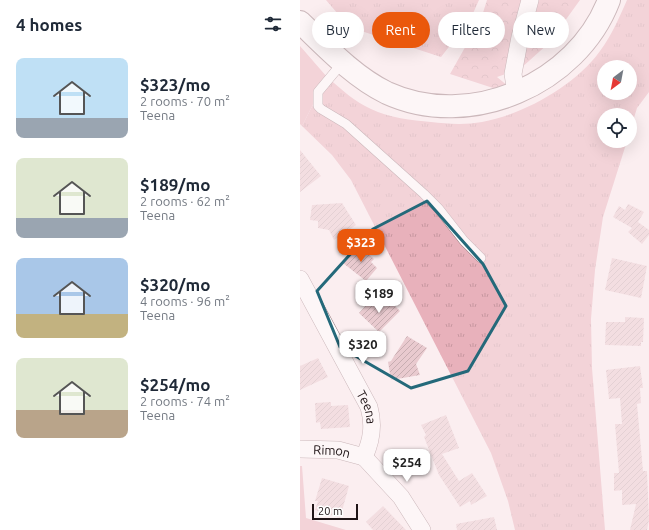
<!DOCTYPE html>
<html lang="en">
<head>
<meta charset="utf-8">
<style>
  :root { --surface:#fff; --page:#f6f6f7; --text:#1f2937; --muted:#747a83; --accent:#ea580c }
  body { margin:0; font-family:Ubuntu,sans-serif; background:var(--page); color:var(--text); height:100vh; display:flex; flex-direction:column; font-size:15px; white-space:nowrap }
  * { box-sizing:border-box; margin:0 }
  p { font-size:13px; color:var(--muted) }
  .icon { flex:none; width:22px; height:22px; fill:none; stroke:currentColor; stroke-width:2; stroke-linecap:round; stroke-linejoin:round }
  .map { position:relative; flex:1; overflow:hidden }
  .details { display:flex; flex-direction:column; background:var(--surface); width:300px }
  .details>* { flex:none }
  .guide { position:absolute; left:12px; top:12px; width:277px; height:36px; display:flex; gap:8px }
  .needle { width:26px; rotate:212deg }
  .tools { position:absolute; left:297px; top:60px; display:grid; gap:8px }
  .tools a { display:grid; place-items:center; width:40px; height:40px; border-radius:50%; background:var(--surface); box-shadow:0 4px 16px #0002; font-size:20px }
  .scale { position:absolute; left:12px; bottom:10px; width:46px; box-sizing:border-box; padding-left:4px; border:2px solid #1f1416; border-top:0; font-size:11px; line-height:14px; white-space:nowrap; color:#1f1416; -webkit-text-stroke:3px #fff; paint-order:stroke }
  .price { position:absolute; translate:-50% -34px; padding:0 9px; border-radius:8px; background:#fff; color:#222; font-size:13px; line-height:26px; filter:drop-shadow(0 1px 2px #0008) }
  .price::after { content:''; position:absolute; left:50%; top:24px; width:12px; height:9px; margin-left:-6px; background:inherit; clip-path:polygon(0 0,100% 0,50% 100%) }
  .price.active { background:var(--accent); color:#fff }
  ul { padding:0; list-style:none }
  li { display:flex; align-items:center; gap:12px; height:100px; padding:0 16px }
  li span { display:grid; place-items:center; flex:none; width:112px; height:80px; border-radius:8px; color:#555 }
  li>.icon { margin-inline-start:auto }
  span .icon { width:48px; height:48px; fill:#fffc; stroke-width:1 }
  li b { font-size:17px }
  h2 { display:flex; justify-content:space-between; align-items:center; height:48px; padding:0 16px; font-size:17px }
  .tag { padding:0 14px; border-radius:18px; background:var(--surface); box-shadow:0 4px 16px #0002; font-size:14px; line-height:36px }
  .tag.active { background:var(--accent); color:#fff }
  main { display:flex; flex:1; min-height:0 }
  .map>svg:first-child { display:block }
</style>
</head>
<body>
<main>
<section class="details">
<h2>4 homes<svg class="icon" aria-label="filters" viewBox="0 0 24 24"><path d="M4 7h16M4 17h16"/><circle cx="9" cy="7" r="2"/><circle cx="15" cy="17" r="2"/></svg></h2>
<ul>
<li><span style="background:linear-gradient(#bfe0f5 75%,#9aa5b1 0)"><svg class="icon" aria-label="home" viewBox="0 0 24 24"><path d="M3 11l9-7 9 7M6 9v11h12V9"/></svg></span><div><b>$323/mo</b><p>2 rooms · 70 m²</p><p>Teena</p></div></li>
<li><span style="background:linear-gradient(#dfe7d0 75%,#9aa5b1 0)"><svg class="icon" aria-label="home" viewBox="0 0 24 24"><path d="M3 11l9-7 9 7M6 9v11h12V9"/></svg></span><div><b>$189/mo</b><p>2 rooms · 62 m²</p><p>Teena</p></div></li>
<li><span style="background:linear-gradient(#a9c7e8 70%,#c2b280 0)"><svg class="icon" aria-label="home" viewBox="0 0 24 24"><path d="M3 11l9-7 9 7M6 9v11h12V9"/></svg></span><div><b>$320/mo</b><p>4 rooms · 96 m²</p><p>Teena</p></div></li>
<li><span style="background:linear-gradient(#dfe7d0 65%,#b9a48a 0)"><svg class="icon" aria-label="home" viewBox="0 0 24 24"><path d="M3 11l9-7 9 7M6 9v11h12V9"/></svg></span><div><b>$254/mo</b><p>2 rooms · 74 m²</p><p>Teena</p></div></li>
</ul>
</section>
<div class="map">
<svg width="349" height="530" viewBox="0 0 349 530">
  <defs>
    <pattern id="grass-tufts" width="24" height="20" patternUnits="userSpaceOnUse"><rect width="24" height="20" fill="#e8b1bb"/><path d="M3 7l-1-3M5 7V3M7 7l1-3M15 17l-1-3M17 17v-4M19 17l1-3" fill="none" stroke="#c797a0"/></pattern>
    <pattern id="forest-crowns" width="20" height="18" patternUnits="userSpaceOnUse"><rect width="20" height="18" fill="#e8b1bb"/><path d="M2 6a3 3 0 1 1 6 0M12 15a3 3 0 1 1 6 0" fill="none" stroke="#c797a0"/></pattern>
    <pattern id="building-hatch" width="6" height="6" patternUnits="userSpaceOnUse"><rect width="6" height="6" fill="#e9cacf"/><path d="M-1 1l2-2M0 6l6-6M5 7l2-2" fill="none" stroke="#c7adb1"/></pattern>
  </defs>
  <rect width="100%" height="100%" fill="#fbeef0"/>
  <!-- grass -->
  <path fill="url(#grass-tufts)" fill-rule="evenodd" d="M 26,0 L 179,0 L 170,20 L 141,57 L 49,27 Z
    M 327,0 L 349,0 L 349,92 L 337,108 L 330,131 L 330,115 L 304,115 L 304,141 L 327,141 L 303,217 L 295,270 L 291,319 L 292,368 L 305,530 L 215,530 L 208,501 L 191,453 L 51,180 L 32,155 L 2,126 L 27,77 C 41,89 55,102 71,109 C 89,118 112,120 131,122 C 147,124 166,125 182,122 C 224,114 275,86 300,51 C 312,35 319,18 327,0 ZM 304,67 L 330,67 L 330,93 L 304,93 Z"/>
  <!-- forest -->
  <path fill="url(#forest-crowns)" d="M 187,0 L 280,0 L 249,43 L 220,69 L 197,77 L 221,97 L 150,74 L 181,19 Z"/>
  <!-- park -->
  <path fill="#e8b1bb" d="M 0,46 L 27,77 L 2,126 L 0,124 Z
    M 0,466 L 2,466 L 6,518 L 46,530 L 0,530 Z"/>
  <!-- building -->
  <path fill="url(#building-hatch)" d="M 0,150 L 21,176 L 0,192 Z
    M 42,203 L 56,225 L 34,240 L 29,230 L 18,228 L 18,221 L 10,220 L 12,205 Z
    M 328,204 L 344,212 L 338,222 L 349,230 L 349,235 L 342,244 L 328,232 L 332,228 L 313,217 L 319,206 L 325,210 Z
    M 58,245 L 74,259 L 71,262 L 77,268 L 66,281 L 43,263 Z
    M 312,258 L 347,266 L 341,298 L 305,290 Z
    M 74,297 L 85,307 L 90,301 L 100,311 L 79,332 L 59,313 Z
    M 325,317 L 344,318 L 343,342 L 341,342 L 341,346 L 305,345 L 306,322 L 325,322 Z
    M 107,336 L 127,348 L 116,364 L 120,375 L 91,380 L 88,362 L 91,361 Z
    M 18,358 L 28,377 L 0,390 L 0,366 Z
    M 340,366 L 343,388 L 340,388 L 341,403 L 337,404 L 343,471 L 347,471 L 349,520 L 347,530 L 330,530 L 336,504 L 322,505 L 322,490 L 314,491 L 314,473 L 319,473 L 315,424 L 322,424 L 320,398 L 309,399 L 306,370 Z
    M 31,402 L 31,406 L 48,405 L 50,427 L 21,429 L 20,422 L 16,423 L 15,403 Z
    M 146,415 L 159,448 L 142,454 L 159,481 L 172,473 L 187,496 L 171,505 L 170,501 L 160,507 L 139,475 L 124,437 L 126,435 L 121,425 Z
    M 22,478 L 49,486 L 40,518 L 15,510 L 18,501 L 15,501 Z
    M 83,506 L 106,530 L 73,530 L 66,522 Z
    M 194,517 L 197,530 L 157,530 L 156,524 Z"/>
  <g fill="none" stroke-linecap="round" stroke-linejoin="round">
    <defs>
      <path id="service" d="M 43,62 L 18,92 L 18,106 L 21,109 L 46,124 L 124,194 L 139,209 L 164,241 L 181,258"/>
      <g id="minor">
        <path d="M 216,93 L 213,74 L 220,37 L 230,0"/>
        <path id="s1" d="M 0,279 L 69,407 C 74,425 72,440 64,457"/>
        <path id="s2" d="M 0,449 L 38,450 L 64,457"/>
        <path d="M 64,457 L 101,497 L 122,530"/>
      </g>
      <path id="secondary" d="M 0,22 C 26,47 54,77 87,93 C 170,131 277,84 309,0"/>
    </defs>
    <!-- service casing -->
    <use href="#service" stroke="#92767b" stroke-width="10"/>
    <!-- minor casing -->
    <use href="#minor" stroke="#92767b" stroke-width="18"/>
    <!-- secondary casing -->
    <use href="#secondary" stroke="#92767b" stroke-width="24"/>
    <!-- service -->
    <use href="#service" stroke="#fff" stroke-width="9"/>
    <!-- minor -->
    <use href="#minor" stroke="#fff" stroke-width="17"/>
    <!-- secondary -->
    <use href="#secondary" stroke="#fff" stroke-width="22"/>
  </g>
  <!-- marked area -->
  <path d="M0 0H349V530H0ZM 127,201 L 183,264 L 206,306 L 168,371 L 111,388 L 40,347 L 17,291 L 73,229 Z" fill="#fbeef0" fill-opacity=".55" fill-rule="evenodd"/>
  <path fill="none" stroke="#24697a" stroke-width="3" stroke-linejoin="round" d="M 127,201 L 183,264 L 206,306 L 168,371 L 111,388 L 40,347 L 17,291 L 73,229 Z"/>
  <g text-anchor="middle" stroke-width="4" stroke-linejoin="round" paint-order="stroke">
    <!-- street labels -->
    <g font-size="13" fill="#1f1416" stroke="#fff">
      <text dy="5" stroke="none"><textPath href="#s1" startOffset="145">Teena</textPath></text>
      <text dy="5" stroke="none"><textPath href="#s2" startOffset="32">Rimon</textPath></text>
    </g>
  </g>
</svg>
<div class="tools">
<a><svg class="needle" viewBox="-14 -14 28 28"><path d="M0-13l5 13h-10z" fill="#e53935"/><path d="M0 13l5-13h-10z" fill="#747a83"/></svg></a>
<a><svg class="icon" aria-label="locate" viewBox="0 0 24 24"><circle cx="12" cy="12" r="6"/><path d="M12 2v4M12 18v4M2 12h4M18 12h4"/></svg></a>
</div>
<div class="scale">20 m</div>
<b class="price active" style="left:61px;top:263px">$323</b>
<b class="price" style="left:79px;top:314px">$189</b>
<b class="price" style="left:63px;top:365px">$320</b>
<b class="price" style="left:107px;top:483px">$254</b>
<div class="guide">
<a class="tag">Buy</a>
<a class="tag active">Rent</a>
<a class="tag">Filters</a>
<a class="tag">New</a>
</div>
</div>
</main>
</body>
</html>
